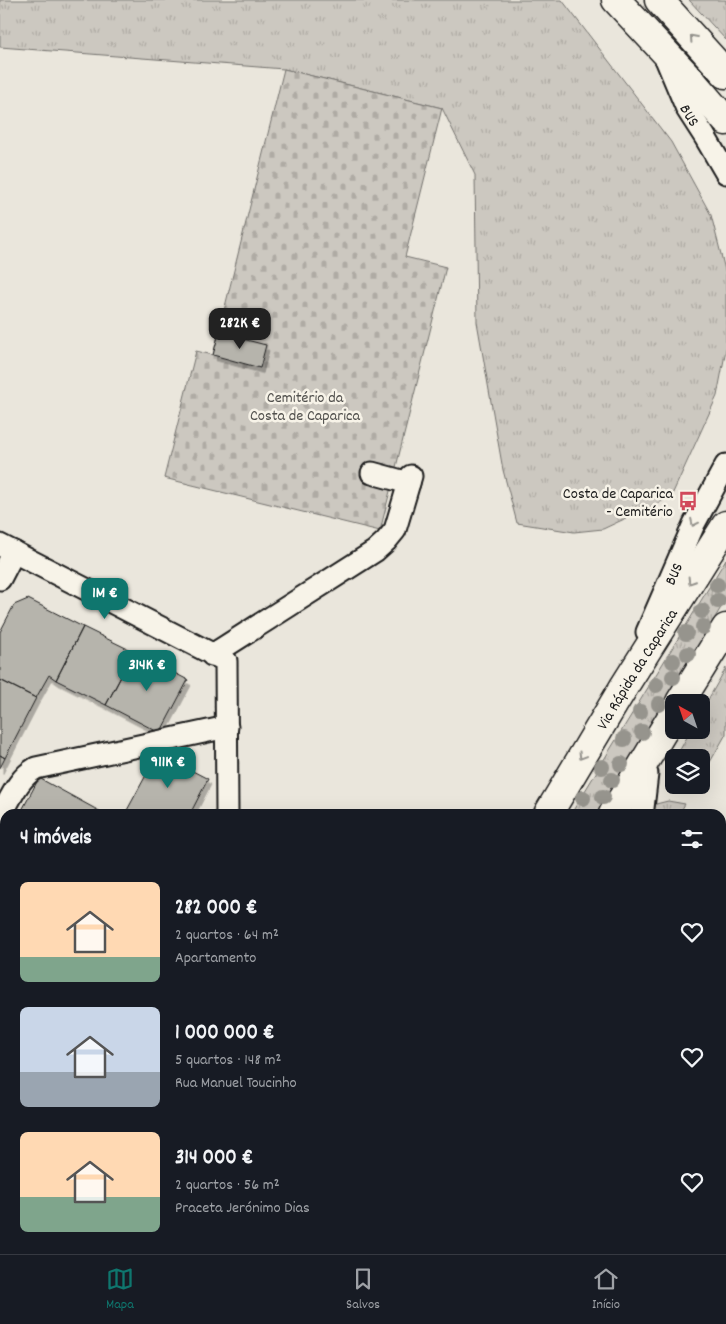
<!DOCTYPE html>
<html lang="pt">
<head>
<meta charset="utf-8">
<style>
  :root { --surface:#171b24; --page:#20242c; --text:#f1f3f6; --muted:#9ea1a6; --line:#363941; --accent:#0f766e }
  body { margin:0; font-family:Dekko,sans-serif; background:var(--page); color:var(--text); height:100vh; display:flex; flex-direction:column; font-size:19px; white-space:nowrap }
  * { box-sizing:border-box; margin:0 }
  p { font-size:16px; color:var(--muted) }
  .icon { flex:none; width:28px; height:28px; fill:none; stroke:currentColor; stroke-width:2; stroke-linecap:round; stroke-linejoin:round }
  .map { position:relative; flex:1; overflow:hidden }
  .side { position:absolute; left:0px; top:809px; width:726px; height:446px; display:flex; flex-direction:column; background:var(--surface); border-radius:15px 15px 0 0; box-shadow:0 5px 20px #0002 }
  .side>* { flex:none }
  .needle { width:32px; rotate:320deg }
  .buttons { position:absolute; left:665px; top:694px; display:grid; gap:10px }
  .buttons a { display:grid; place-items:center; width:45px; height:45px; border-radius:8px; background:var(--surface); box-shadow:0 5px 20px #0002; font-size:25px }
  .price { position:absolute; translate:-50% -42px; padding:0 11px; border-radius:10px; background:var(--accent); color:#fff; font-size:16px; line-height:32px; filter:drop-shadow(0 1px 2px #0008) }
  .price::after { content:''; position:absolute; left:50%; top:30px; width:15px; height:11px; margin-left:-8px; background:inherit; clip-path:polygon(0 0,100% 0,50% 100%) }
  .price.on { background:#222; color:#fff }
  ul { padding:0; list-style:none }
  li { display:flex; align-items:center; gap:15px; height:125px; padding:0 20px }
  li span { display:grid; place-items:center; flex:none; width:140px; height:100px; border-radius:8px; color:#555 }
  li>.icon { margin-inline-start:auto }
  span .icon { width:60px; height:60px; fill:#fffc; stroke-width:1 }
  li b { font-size:21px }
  h2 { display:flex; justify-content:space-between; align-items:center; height:60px; padding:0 20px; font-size:21px }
  .tab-bar { display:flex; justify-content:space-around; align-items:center; height:70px; border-top:1px solid var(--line); background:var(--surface); font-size:14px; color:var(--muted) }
  .tab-bar a { display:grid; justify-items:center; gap:2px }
  .tab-bar .on { color:var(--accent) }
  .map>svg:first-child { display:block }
</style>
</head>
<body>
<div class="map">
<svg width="726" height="1254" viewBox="0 0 726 1254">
  <defs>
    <pattern id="grass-tufts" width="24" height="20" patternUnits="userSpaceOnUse" patternTransform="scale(1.25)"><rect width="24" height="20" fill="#ccc8c0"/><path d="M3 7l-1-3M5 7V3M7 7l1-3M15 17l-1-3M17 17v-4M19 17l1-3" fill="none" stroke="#afaba4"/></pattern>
    <pattern id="cemetery-stones" width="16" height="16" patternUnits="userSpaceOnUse" patternTransform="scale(1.25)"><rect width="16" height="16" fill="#ccc8c0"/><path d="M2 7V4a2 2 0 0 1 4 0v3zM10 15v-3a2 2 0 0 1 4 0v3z" fill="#afaba4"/></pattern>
    <filter id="shadow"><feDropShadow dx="3" dy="5.5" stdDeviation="0" flood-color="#0004"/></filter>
  </defs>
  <rect width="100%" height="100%" fill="#eae6dc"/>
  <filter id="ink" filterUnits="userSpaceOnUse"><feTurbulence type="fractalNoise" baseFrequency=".02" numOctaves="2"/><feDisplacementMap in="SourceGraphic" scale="10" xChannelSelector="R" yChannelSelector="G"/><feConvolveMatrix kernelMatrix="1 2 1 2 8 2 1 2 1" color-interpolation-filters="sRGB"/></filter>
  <g filter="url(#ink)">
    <!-- built -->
    <path fill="#dad7ce" d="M 0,906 L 5,908 L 5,1129 L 0,1139 Z"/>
    <!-- grass -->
    <path fill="url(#grass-tufts)" stroke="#74726e" d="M 0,0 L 562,0 L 671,142 L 711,215 L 726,274 L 726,349 L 717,396 L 671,497 L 603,529 L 574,532 L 517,523 L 503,470 L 477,322 L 475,175 L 442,108 L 284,69 L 0,47 Z
      M 689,0 L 726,0 L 726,40 Z
      M 726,559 L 726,599 L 599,814 L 571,814 C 622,729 675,645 726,559 Z
      M 726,668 L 726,734 L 701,778 L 701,758 L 676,757 L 691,730 L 701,730 L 701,712 Z
      M 668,801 L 685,804 L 679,814 L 653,814 L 656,804 Z
      M 313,1250 L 338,1250 L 336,1254 L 311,1254 Z"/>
    <!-- cemetery -->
    <path fill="url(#cemetery-stones)" stroke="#74726e" d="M 284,69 L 442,108 L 405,257 L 446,267 L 380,531 L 164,478 L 196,351 L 213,355 Z"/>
    <!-- building -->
    <path fill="#b6b4ac" stroke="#1c1c1c" filter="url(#shadow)" d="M 219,333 L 266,345 L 260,368 L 213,355 Z
      M 28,599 L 83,627 L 56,680 L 49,675 L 36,698 L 0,680 L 0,632 L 14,605 Z
      M 83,627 L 134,652 L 106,705 L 56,680 Z
      M 134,652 L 188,680 L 160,733 L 106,705 Z
      M 0,680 L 36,698 L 5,758 L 0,755 Z
      M 158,753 L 208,779 L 190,814 L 125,814 Z
      M 0,755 L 5,758 L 0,768 Z
      M 39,778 L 103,813 L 102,814 L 20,814 Z"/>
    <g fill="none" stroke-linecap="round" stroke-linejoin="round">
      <defs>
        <g id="minor">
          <path id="s1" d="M 666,59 L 687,109 L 705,137 L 726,173"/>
          <path d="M 372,473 L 409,483"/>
          <path d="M 0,545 L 226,661 L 227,814"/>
          <path d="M 0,579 L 14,552"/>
          <path id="s2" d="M 647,632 L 694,524 L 726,465"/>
          <path d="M 212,655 L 375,551 L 386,541 L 395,530 L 411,476"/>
          <path d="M 641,814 L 643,808 L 647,774"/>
          <path d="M 0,817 C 10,800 18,778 36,768 L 227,727"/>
          <path d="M 0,857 L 5,859"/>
        </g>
        <path id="major" d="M 558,1250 L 559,1254"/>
        <g id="highway">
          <path d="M 616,0 L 691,80 L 726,121"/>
          <path d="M 659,0 L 726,74"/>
          <path d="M 680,702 L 726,628"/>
          <path id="s3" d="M 548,814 L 625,685 L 726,525"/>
          <path d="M 613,814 L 674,713"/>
          <path d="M 290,1254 L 292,1250"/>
          <path d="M 350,1254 L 352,1250"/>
        </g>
      </defs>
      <!-- minor casing -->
      <use href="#minor" stroke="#1c1c1c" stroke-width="25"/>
      <!-- major casing -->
      <use href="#major" stroke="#1c1c1c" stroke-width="31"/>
      <!-- highway casing -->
      <use href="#highway" stroke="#1c1c1c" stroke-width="31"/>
      <!-- minor -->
      <use href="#minor" stroke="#f7f3e8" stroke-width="21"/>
      <!-- major -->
      <use href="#major" stroke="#f7f3e8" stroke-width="28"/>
      <!-- highway -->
      <use href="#highway" stroke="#f7f3e8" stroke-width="28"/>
    </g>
    <!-- trees -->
    <g fill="#96948d">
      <circle cx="717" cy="585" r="8"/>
      <circle cx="718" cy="601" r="8"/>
      <circle cx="702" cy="611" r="8"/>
      <circle cx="703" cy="627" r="8"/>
      <circle cx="686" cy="633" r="8"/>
      <circle cx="688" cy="654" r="8"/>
      <circle cx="673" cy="661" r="8"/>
      <circle cx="673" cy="677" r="8"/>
      <circle cx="656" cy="685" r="8"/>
      <circle cx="659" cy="704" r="8"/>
      <circle cx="640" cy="712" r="8"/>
      <circle cx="642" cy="732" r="8"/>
      <circle cx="624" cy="739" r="8"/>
      <circle cx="621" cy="764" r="8"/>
      <circle cx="602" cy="767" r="8"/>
      <circle cx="612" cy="780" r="8"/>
      <circle cx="603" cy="797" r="8"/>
      <circle cx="583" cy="798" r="8"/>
    </g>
    <!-- one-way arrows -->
    <defs><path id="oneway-chevron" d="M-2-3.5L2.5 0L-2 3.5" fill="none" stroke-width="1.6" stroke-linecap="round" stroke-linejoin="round" transform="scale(1.25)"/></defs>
    <g stroke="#94928c">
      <use href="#oneway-chevron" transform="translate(693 38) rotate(-132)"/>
      <use href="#oneway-chevron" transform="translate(694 523) rotate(116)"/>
      <use href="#oneway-chevron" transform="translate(691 581) rotate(122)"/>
      <use href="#oneway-chevron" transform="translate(582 756) rotate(121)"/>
    </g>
  </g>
  <!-- icons -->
  <defs>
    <symbol id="bus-bare" viewBox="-9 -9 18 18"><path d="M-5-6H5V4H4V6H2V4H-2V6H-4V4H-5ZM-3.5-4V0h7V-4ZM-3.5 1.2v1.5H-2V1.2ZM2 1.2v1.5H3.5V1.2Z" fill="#d1495b" stroke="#f7f3e8" stroke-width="2.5" paint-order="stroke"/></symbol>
  </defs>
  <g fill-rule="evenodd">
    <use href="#bus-bare" x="674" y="487" width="28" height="28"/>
  </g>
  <g text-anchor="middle" stroke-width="5" stroke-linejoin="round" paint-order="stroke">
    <!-- street labels -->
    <g font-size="16" fill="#1c1c1c" stroke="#f7f3e8">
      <text dy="6" stroke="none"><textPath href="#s1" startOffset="61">BUS</textPath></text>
      <text dy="6" stroke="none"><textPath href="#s2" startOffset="64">BUS</textPath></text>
      <text dy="6" stroke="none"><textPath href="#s3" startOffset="170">Via Rápida da Caparica</textPath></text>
    </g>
    <!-- park labels -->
    <g font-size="16" fill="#51504d" stroke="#f7f3e8">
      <text x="305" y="402">Cemitério da<tspan x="305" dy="18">Costa de Caparica</tspan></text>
    </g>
    <!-- poi labels -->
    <g font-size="16" fill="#1c1c1c" stroke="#f7f3e8" text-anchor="end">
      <text x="673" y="498">Costa de Caparica<tspan x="673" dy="18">- Cemitério</tspan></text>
    </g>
  </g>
</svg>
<div class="buttons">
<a><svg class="needle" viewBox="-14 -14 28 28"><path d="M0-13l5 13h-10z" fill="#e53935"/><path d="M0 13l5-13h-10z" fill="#9ea1a6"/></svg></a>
<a><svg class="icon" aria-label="layers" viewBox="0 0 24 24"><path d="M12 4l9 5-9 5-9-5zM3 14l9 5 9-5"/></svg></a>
</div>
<b class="price on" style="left:240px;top:350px">282K €</b>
<b class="price" style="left:105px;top:620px">1M €</b>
<b class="price" style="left:147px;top:692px">314K €</b>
<b class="price" style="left:168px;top:789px">911K €</b>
<section class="side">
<h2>4 imóveis<svg class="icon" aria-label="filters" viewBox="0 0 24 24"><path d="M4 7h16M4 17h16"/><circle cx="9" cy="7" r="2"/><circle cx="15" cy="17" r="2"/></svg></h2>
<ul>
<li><span style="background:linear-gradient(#ffd9b3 75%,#7fa58c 0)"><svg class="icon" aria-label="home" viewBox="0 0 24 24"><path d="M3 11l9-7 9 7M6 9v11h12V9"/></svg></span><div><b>282 000 €</b><p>2 quartos · 64 m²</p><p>Apartamento</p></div><svg class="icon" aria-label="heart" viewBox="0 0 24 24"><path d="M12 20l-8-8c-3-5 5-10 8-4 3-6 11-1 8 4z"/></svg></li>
<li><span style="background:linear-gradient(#c9d6e8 65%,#9aa5b1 0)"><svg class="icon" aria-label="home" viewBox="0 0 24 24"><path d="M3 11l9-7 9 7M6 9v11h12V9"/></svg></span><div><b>1 000 000 €</b><p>5 quartos · 148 m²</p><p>Rua Manuel Toucinho</p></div><svg class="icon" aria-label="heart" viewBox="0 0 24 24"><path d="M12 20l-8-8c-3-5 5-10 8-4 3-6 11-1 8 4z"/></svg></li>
<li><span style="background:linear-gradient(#ffd9b3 65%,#7fa58c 0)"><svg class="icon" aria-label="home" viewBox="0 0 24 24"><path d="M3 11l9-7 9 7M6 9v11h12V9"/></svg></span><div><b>314 000 €</b><p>2 quartos · 56 m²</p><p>Praceta Jerónimo Dias</p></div><svg class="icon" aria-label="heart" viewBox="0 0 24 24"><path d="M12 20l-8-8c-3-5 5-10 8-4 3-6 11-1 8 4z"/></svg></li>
</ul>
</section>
</div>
<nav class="tab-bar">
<a class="on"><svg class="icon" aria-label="map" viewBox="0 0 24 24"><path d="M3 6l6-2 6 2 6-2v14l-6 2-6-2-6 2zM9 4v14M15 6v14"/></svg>Mapa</a>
<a><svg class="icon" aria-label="saved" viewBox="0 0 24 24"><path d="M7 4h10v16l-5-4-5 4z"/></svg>Salvos</a>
<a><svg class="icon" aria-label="home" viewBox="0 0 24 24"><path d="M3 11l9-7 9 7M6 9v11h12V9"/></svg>Início</a>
</nav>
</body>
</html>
